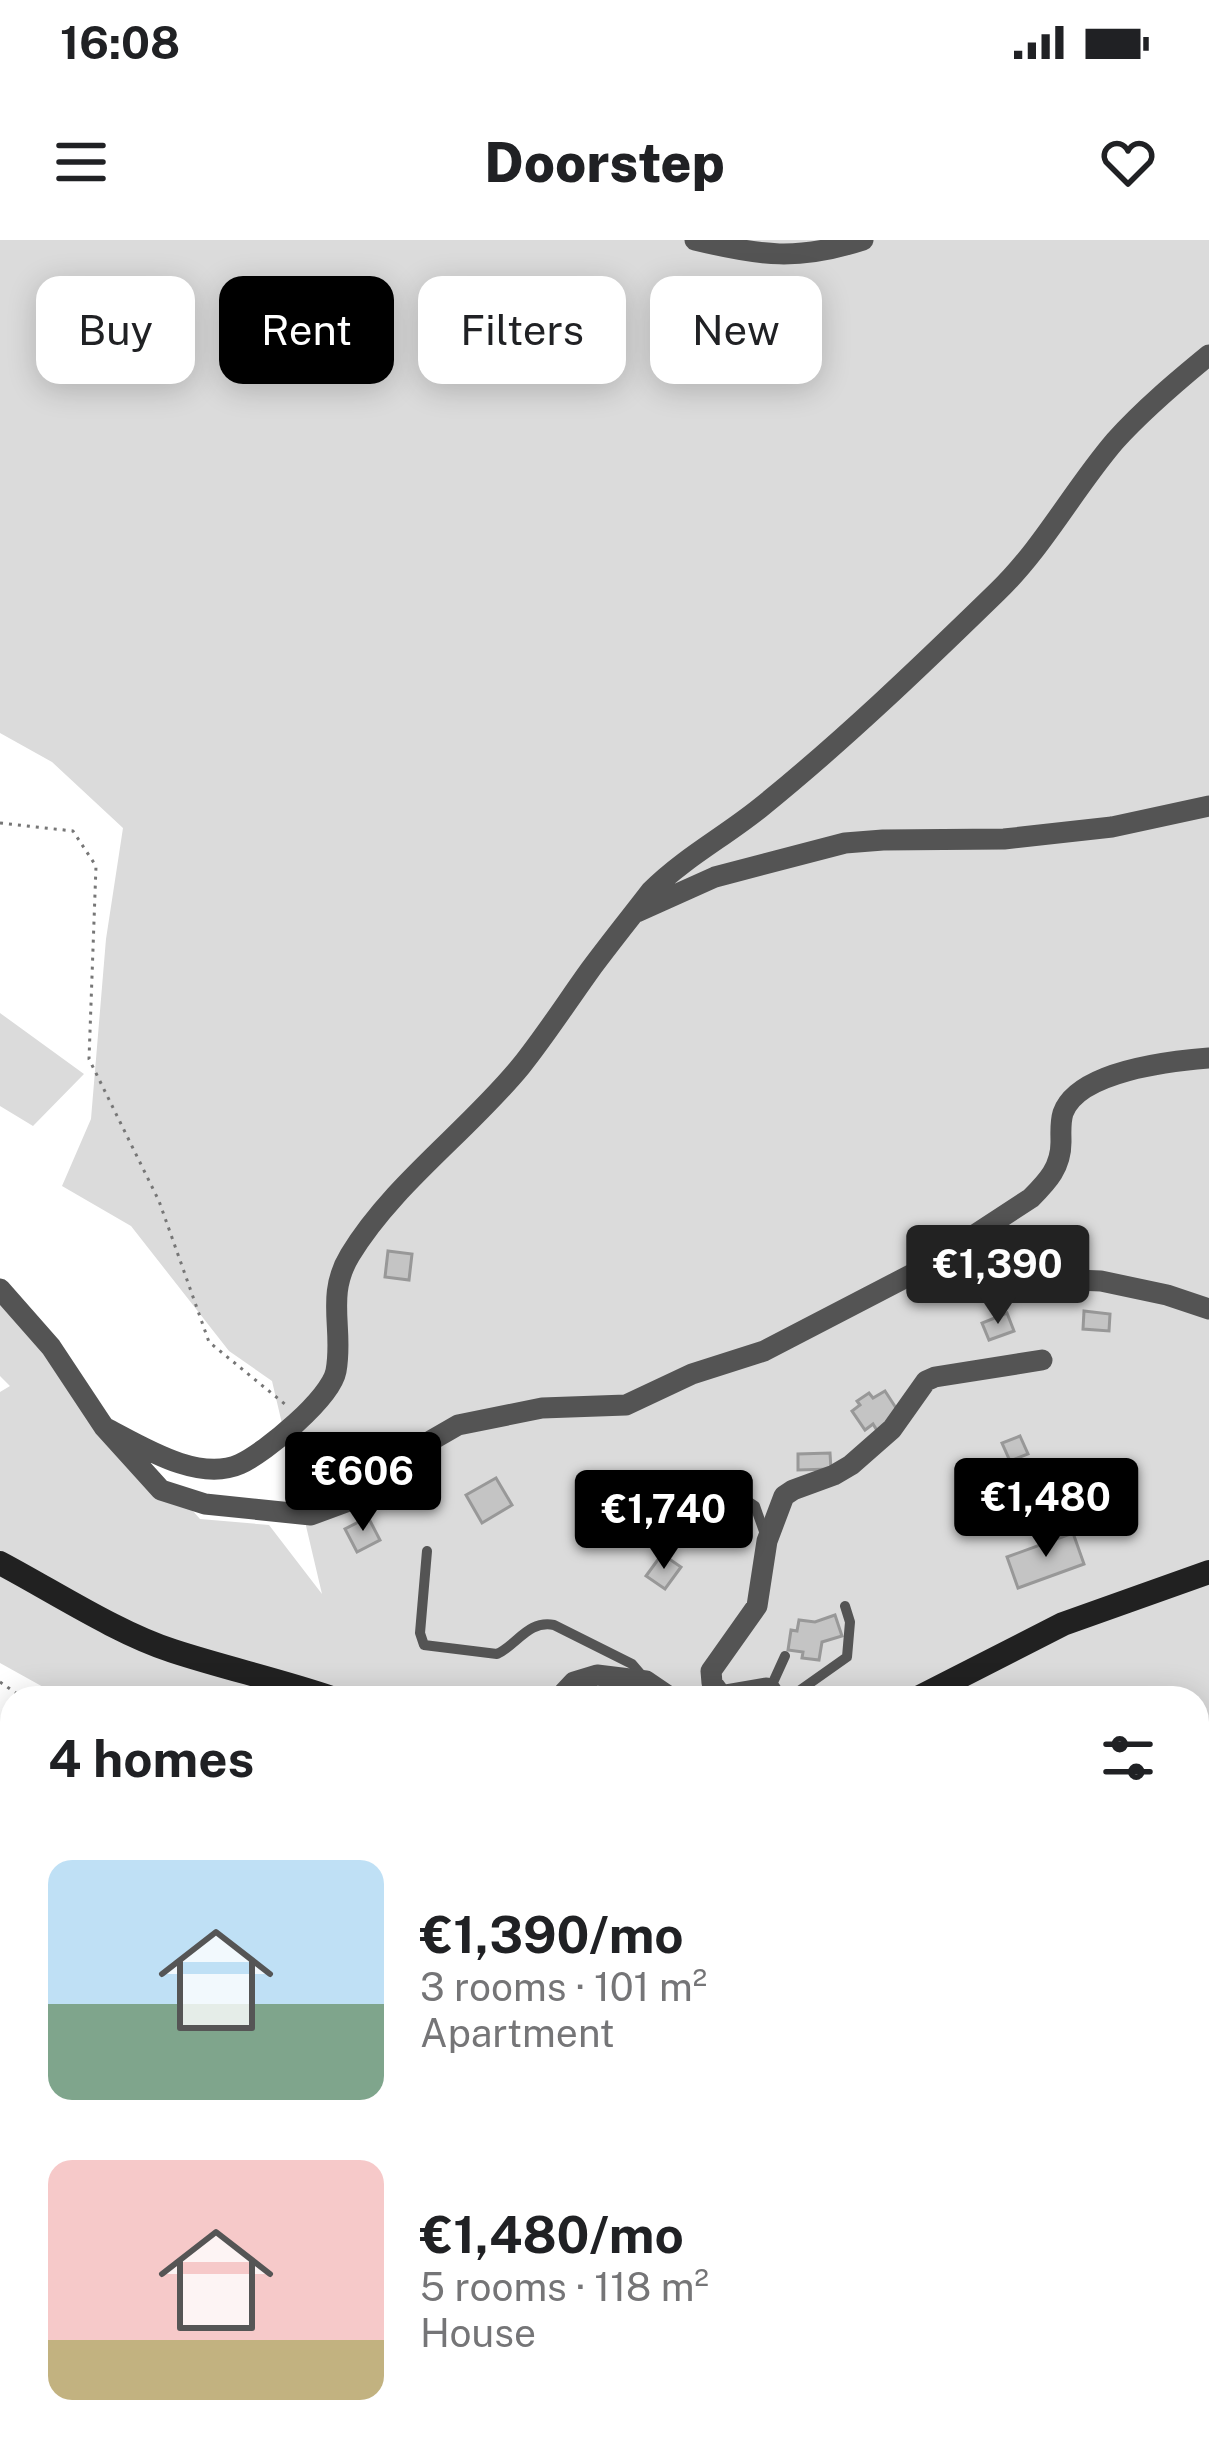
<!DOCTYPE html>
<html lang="en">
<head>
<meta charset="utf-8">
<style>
  :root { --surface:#fff; --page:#f6f6f6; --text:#202124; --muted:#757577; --accent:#000 }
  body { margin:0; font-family:"Public Sans",sans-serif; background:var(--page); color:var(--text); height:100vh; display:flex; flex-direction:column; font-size:45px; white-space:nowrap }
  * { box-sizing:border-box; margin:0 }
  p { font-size:39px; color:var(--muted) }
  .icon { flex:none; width:66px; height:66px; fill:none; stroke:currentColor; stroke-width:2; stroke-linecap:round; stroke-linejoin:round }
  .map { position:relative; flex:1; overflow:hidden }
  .side { position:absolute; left:0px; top:1446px; width:1209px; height:768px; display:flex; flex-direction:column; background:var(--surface); border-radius:36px 36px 0 0; box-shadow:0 6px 30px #0003 }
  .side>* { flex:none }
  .hud { position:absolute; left:36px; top:36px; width:1137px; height:108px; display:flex; gap:24px }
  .price { position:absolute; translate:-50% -102px; padding:0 27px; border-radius:12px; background:var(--accent); color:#fff; font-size:39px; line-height:78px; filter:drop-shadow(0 3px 6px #0008) }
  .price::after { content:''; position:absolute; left:50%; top:72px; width:36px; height:27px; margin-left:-18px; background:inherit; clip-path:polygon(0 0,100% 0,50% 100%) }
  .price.on { background:#222; color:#fff }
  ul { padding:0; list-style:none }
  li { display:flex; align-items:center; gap:36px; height:300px; padding:0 48px }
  li span { display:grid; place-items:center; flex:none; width:336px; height:240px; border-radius:24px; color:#555 }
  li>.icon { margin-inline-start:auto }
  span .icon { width:144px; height:144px; fill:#fffc; stroke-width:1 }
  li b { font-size:51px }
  h2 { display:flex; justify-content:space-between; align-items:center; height:144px; padding:0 48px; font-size:51px }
  .chip { padding:0 42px; border-radius:24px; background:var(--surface); box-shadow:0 6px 30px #0003; font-size:42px; line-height:108px }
  .chip.on { background:var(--accent); color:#fff }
  .status { display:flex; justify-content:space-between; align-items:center; height:84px; padding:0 60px; background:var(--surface); direction:ltr }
  .status svg { height:33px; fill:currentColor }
  header { display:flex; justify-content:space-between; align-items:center; height:156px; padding:0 48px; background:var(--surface); font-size:54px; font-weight:800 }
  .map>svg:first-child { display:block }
</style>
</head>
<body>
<div class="status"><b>16:08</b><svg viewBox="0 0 49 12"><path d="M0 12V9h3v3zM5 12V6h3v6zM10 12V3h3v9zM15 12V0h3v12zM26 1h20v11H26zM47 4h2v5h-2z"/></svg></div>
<header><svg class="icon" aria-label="menu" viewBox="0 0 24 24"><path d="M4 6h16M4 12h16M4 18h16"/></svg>Doorstep<svg class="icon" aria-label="heart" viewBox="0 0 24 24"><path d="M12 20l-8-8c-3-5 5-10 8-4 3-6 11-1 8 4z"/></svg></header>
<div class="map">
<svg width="1209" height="2214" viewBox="0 0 1209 2214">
  <rect width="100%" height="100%" fill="#fff"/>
  <!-- green -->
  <path fill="#dbdbdb" d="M 0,0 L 1209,0 L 1209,2214 L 560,2214 L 554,2202 L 1197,2202 L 1197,1458 L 63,1458 L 0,1423 L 0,1152 L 10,1146 L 0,1136 L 0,1041 L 109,1176 L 200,1279 L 269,1285 L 322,1354 L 272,1141 L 229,1111 L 131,986 L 62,946 L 91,879 L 106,699 L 123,588 L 52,522 L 0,493 Z
    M 0,773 L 84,834 L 33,886 L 0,866 Z
    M 0,1802 L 12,1808 L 12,2112 L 0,2110 Z
    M 389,2202 L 546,2202 L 530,2214 L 442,2214 Z"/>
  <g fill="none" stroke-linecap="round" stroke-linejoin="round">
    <!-- stream -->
    <path stroke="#a2a2a2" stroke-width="4.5" d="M 0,1776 L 12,1782
      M 906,2202 L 921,2214"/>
  </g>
  <!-- building -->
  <path fill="#c4c4c4" stroke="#989898" stroke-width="3" d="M 388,1011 L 412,1014 L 409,1040 L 385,1037 Z
    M 1084,1071 L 1110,1074 L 1109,1091 L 1083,1089 Z
    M 1007,1073 L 1014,1091 L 989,1100 L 982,1083 Z
    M 885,1151 L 898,1171 L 878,1192 L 873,1184 L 865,1190 L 852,1171 L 860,1165 L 857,1161 L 869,1153 L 873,1158 Z
    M 1020,1196 L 1028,1214 L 1010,1221 L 1002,1203 Z
    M 830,1213 L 831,1229 L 798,1230 L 798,1214 Z
    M 496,1238 L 512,1265 L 482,1283 L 466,1255 Z
    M 368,1277 L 380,1300 L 357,1312 L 345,1289 Z
    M 1073,1293 L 1084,1324 L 1018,1348 L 1007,1317 Z
    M 662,1314 L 681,1327 L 665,1349 L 646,1336 Z
    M 835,1375 L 842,1396 L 822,1402 L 819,1420 L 802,1418 L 803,1412 L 788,1410 L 791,1390 L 797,1391 L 799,1380 L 815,1382 Z"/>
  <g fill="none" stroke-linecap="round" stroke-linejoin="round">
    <!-- path -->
    <path stroke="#767676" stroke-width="3" stroke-dasharray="3 6" stroke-linecap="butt" d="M 0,583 L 73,591 L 96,626 L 89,819 L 159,961 L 209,1102 L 286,1165
      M 0,1442 L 23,1458
      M 1197,1858 L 1209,1859
      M 1197,1988 L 1209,1982
      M 1197,2178 L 1209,2174
      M 1020,2202 L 1044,2214"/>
    <!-- lane -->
    <path stroke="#545454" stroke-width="10" d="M 674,1290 C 679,1279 685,1260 696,1254 C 712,1246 742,1256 755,1266 L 766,1297
      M 427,1311 L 420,1393 L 424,1405 L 497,1414 C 518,1404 528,1380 554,1385 L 632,1424 L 644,1438
      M 770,1449 L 785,1416
      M 789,1458 L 847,1417 L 850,1382 L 845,1366"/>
    <!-- street -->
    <path stroke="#545454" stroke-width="21" d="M 695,0 C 761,16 798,21 863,0
      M 637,672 L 715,637 L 845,603 L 883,600 L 1004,599 L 1112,587 L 1209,566
      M 924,1028 L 1031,958 C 1048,941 1061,927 1061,902 C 1061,892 1060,883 1063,873 C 1078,831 1171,821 1209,818
      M 0,1049 L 51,1107 L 104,1187 L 161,1250 L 205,1264 L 311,1275 L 349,1261 L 400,1229 L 432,1200 L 458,1185 L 542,1168 L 626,1165 L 692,1134 L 764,1111 L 924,1028 L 1001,1037 L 1101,1041 L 1167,1055 L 1209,1069
      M 104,1187 C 141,1206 198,1243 240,1224 C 266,1212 331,1158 336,1131 C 344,1089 325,1056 350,1015 C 393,944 468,891 521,826 C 545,796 567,762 590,730 C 610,703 631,677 651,651 C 684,618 724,597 760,568 C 843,501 921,426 997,352 C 1043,308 1073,250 1115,201 C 1144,169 1176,142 1209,115
      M 559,1458 L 574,1442 L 597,1435 L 646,1441 L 671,1458
      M 776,1458 L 770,1449 L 766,1448 L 725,1455 L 720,1454 L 712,1443 L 711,1431 L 757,1366 L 767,1301 L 784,1256 L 793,1250 L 834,1235 L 851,1225 L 892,1189 L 926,1141 L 935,1137 L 1042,1120
      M 12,2152 L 4,2157 L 12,2174
      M 264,2202 L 292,2214
      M 0,2203 L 10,2214
      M 24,2214 L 28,2210 L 28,2202"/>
    <!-- secondary -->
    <path stroke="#212121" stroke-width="24" d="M 0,1323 C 53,1351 117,1393 173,1411 C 225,1428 279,1440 332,1458
      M 918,1458 L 1063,1384 L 1209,1332"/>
  </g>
</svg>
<b class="price on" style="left:998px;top:1087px">€1,390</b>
<b class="price" style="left:363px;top:1294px">€606</b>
<b class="price" style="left:1046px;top:1320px">€1,480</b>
<b class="price" style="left:664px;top:1332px">€1,740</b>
<div class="hud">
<a class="chip">Buy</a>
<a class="chip on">Rent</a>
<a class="chip">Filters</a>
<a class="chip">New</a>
</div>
<section class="side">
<h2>4 homes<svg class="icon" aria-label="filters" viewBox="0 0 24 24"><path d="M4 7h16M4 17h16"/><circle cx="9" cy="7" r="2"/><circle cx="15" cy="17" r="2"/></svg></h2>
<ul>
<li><span style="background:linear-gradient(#bfe0f5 60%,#7fa58c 0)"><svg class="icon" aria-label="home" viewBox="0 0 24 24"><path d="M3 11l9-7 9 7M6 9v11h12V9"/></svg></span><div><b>€1,390/mo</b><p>3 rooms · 101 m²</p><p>Apartment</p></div></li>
<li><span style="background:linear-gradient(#f6c9c9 75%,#c2b280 0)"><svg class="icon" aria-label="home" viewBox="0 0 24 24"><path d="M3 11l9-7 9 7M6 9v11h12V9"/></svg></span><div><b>€1,480/mo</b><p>5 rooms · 118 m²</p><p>House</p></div></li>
</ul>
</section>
</div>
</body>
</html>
